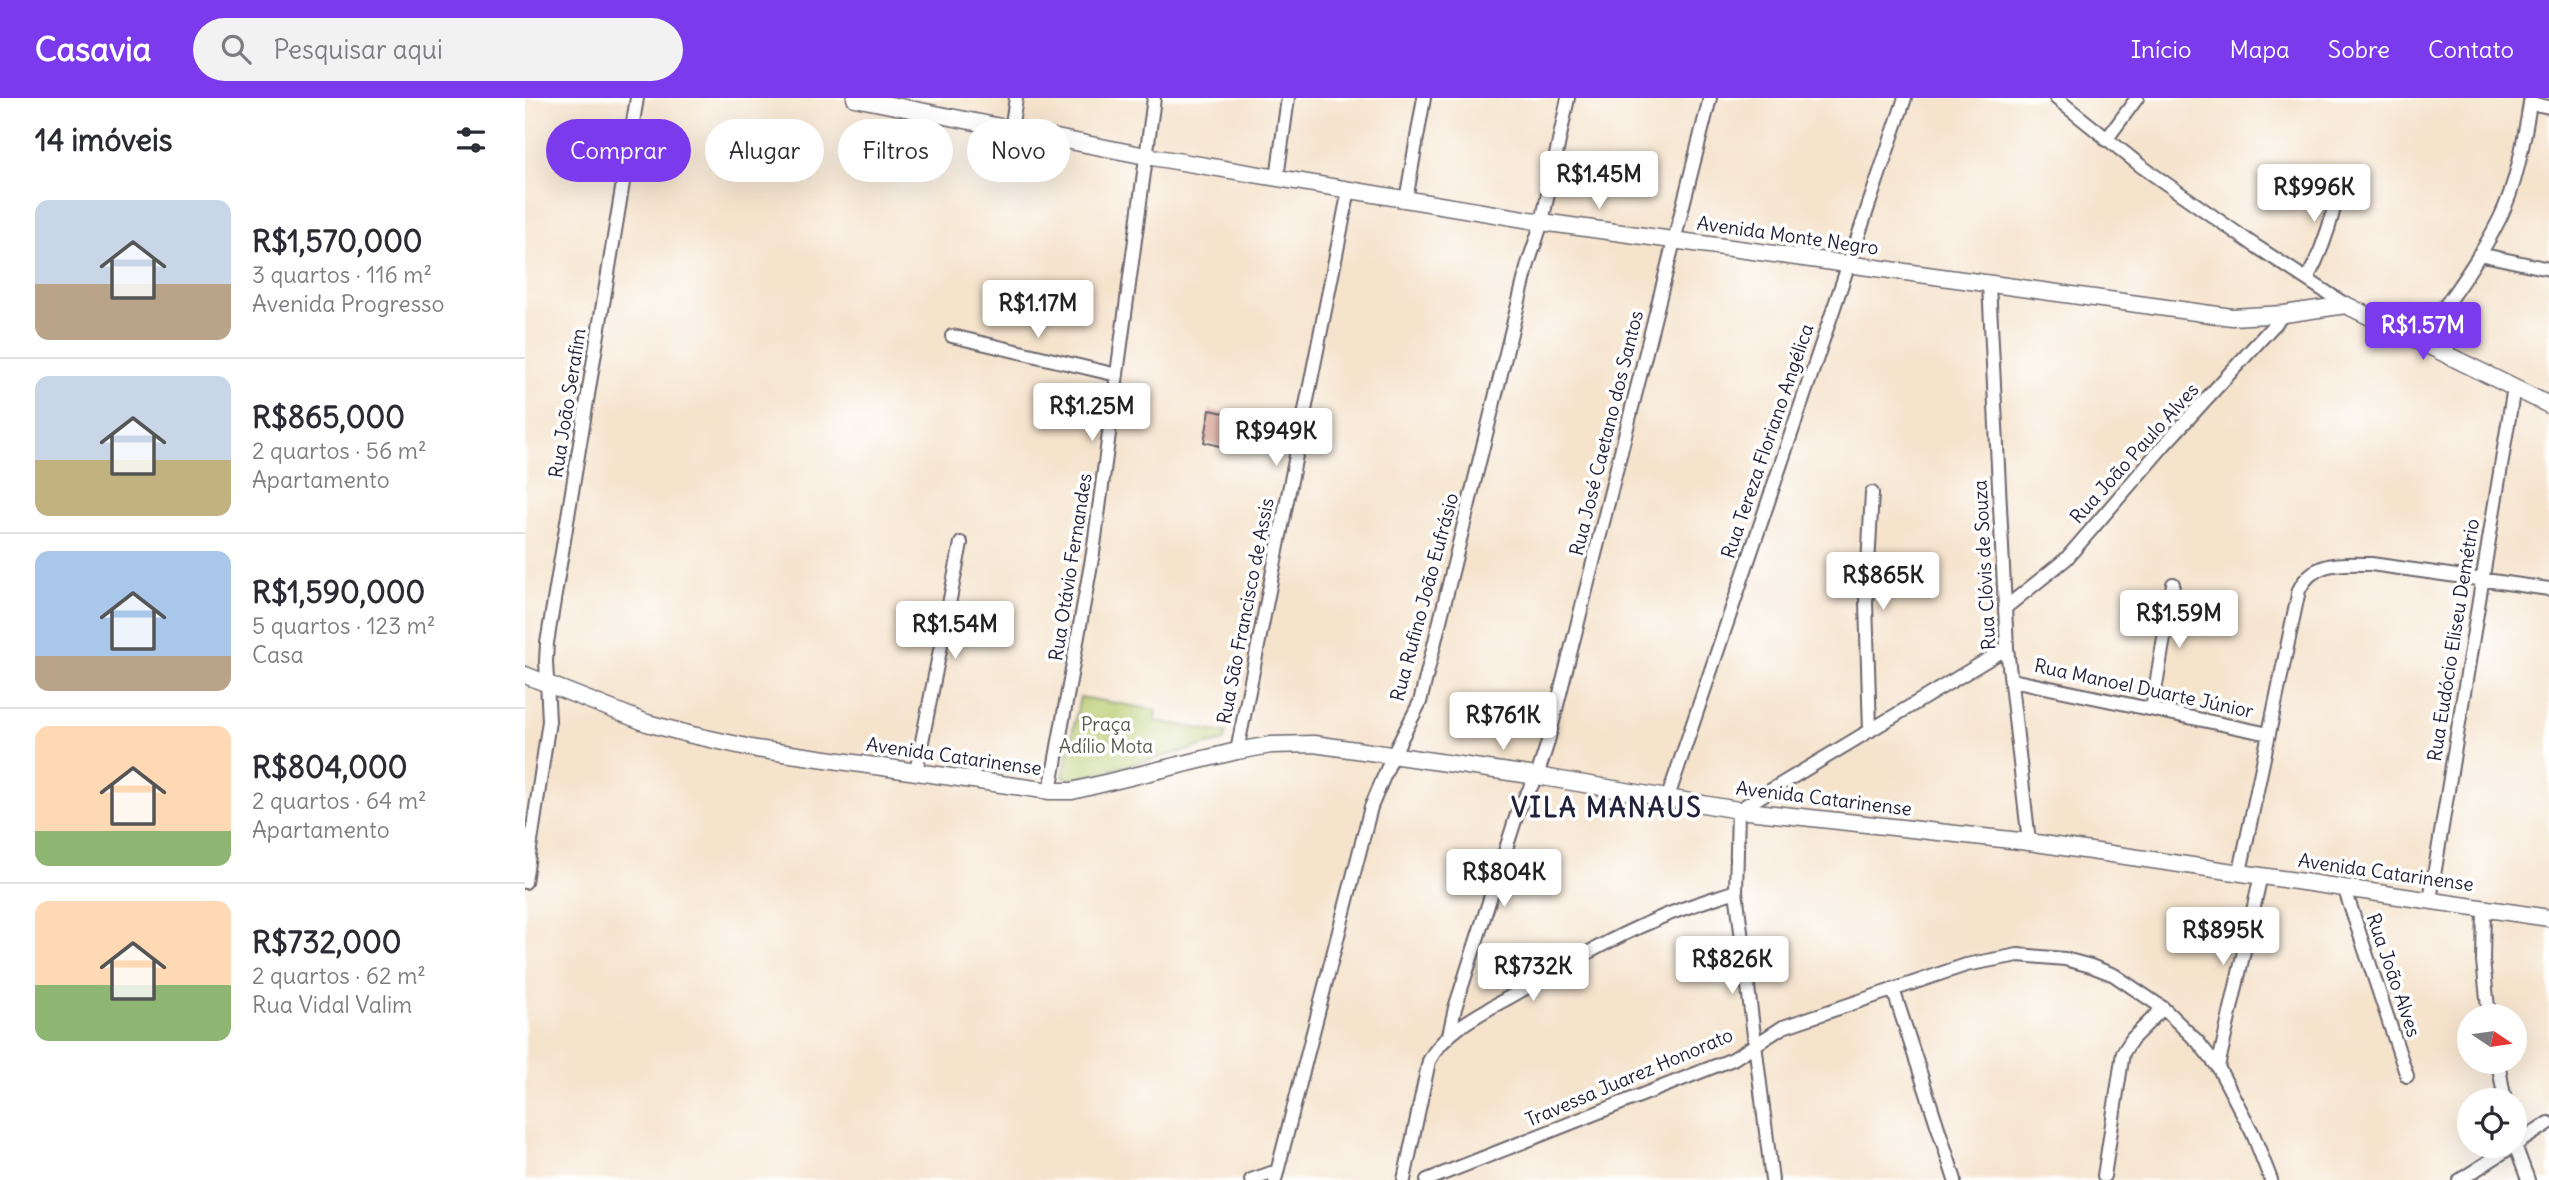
<!DOCTYPE html>
<html lang="pt">
<head>
<meta charset="utf-8">
<style>
  :root { --surface:#fff; --page:#f2f2f3; --text:#2b2b33; --muted:#7c7c81; --line:#e1e1e2; --accent:#7c3aed }
  body { margin:0; font-family:Delius,sans-serif; background:var(--page); color:var(--text); height:100vh; display:flex; flex-direction:column; font-size:26px; white-space:nowrap }
  * { box-sizing:border-box; margin:0 }
  p { font-size:23px; color:var(--muted) }
  .icon { flex:none; width:38px; height:38px; fill:none; stroke:currentColor; stroke-width:2; stroke-linecap:round; stroke-linejoin:round }
  .map { position:relative; flex:1; overflow:hidden }
  .panel { display:flex; flex-direction:column; background:var(--surface); width:525px }
  .panel>* { flex:none }
  .top-card { position:absolute; left:21px; top:21px; width:665px; height:63px; display:flex; gap:14px }
  .needle { width:46px; rotate:103deg }
  .controls { position:absolute; left:1932px; top:906px; display:grid; gap:14px }
  .controls a { display:grid; place-items:center; width:70px; height:70px; border-radius:50%; background:var(--surface); box-shadow:0 7px 28px #0002; font-size:35px }
  .price { position:absolute; translate:-50% -60px; padding:0 16px; border-radius:7px; background:#fff; color:#222; font-size:23px; line-height:46px; filter:drop-shadow(0 2px 4px #0008) }
  .price::after { content:''; position:absolute; left:50%; top:42px; width:21px; height:16px; margin-left:-10px; background:inherit; clip-path:polygon(0 0,100% 0,50% 100%) }
  .price.active { background:var(--accent); color:#fff }
  ul { padding:0; list-style:none }
  li { display:flex; align-items:center; gap:21px; height:175px; padding:0 35px }
  li+li { border-top:2px solid var(--line) }
  li span { display:grid; place-items:center; flex:none; width:196px; height:140px; border-radius:14px; color:#555 }
  li>.icon { margin-inline-start:auto }
  span .icon { width:84px; height:84px; fill:#fffc; stroke-width:1 }
  li b { font-size:30px }
  h2 { display:flex; justify-content:space-between; align-items:center; height:84px; padding:0 35px; font-size:30px }
  .chip { padding:0 24px; border-radius:32px; background:var(--surface); box-shadow:0 7px 28px #0002; font-size:24px; line-height:63px }
  .chip.active { background:var(--accent); color:#fff }
  header { display:flex; align-items:center; gap:42px; box-sizing:border-box; height:98px; padding:0 35px; background:var(--accent); color:#fff }
  header strong { font-size:33px }
  nav { display:flex; gap:38px; margin-inline-start:auto; font-size:24px }
  .search { width:490px; height:63px; background:var(--page); display:flex; align-items:center; gap:18px; box-sizing:border-box; padding:0 24px; border-radius:38px; color:var(--muted); font-size:26px }
  main { display:flex; flex:1; min-height:0 }
  .map>svg:first-child { display:block }
</style>
</head>
<body>
<header>
<strong>Casavia</strong>
<div class="search"><svg class="icon" aria-label="search" viewBox="0 0 24 24"><circle cx="10" cy="10" r="6"/><path d="M15 15l6 6"/></svg>Pesquisar aqui</div>
<nav><a>Início</a><a>Mapa</a><a>Sobre</a><a>Contato</a></nav>
</header>
<main>
<section class="panel">
<h2>14 imóveis<svg class="icon" aria-label="filters" viewBox="0 0 24 24"><path d="M4 7h16M4 17h16"/><circle cx="9" cy="7" r="2"/><circle cx="15" cy="17" r="2"/></svg></h2>
<ul>
<li><span style="background:linear-gradient(#c9d6e8 60%,#b9a48a 0)"><svg class="icon" aria-label="home" viewBox="0 0 24 24"><path d="M3 11l9-7 9 7M6 9v11h12V9"/></svg></span><div><b>R$1,570,000</b><p>3 quartos · 116 m²</p><p>Avenida Progresso</p></div></li>
<li><span style="background:linear-gradient(#c9d6e8 60%,#c2b280 0)"><svg class="icon" aria-label="home" viewBox="0 0 24 24"><path d="M3 11l9-7 9 7M6 9v11h12V9"/></svg></span><div><b>R$865,000</b><p>2 quartos · 56 m²</p><p>Apartamento</p></div></li>
<li><span style="background:linear-gradient(#a9c7e8 75%,#b9a48a 0)"><svg class="icon" aria-label="home" viewBox="0 0 24 24"><path d="M3 11l9-7 9 7M6 9v11h12V9"/></svg></span><div><b>R$1,590,000</b><p>5 quartos · 123 m²</p><p>Casa</p></div></li>
<li><span style="background:linear-gradient(#ffd9b3 75%,#8fb573 0)"><svg class="icon" aria-label="home" viewBox="0 0 24 24"><path d="M3 11l9-7 9 7M6 9v11h12V9"/></svg></span><div><b>R$804,000</b><p>2 quartos · 64 m²</p><p>Apartamento</p></div></li>
<li><span style="background:linear-gradient(#ffd9b3 60%,#8fb573 0)"><svg class="icon" aria-label="home" viewBox="0 0 24 24"><path d="M3 11l9-7 9 7M6 9v11h12V9"/></svg></span><div><b>R$732,000</b><p>2 quartos · 62 m²</p><p>Rua Vidal Valim</p></div></li>
</ul>
</section>
<div class="map">
<svg width="2024" height="1082" viewBox="0 0 2024 1082">
  <rect width="100%" height="100%" fill="#fff"/>
  <filter id="ink" filterUnits="userSpaceOnUse"><feTurbulence type="fractalNoise" baseFrequency=".0143" numOctaves="2"/><feDisplacementMap in="SourceGraphic" scale="14" xChannelSelector="R" yChannelSelector="G"/><feConvolveMatrix kernelMatrix="1 2 1 2 8 2 1 2 1" color-interpolation-filters="sRGB"/></filter>
  <filter id="wash" filterUnits="userSpaceOnUse"><feTurbulence type="fractalNoise" baseFrequency=".00686" numOctaves="4" result="noise"/><feDisplacementMap in="SourceGraphic" scale="28" xChannelSelector="R" yChannelSelector="G"/><feGaussianBlur stdDeviation="1.57" result="paint"/><feColorMatrix in="noise" values="0 0 0 0 0 0 0 0 0 0 0 0 0 0 0 0 0 1.4 0 .05"/><feComposite in="paint" operator="in"/></filter>
  <g filter="url(#wash)">
    <rect width="100%" height="100%" fill="#f5e3cc"/>
    <!-- green -->
    <path fill="#b7c96c" stroke="#6c7654" stroke-width="2" d="M 555,599 L 631,612 L 630,623 L 701,635 L 699,643 L 550,681 L 538,679 Z"/>
    <g id="blocks">
      <!-- building -->
      <path fill="#d69b8c" d="M 685,312 L 732,322 L 729,341 L 701,336 L 698,349 L 679,344 Z"/>
    </g>
  </g>
  <g filter="url(#ink)">
    <use href="#blocks" fill-opacity="0" stroke="#6c666e" stroke-width="2"/>
    <g fill="none" stroke-linecap="round" stroke-linejoin="round">
      <defs>
        <path id="minor" d="M 1531,0 L 1616,68 L 1729,147 L 1821,207
          M 2005,5 L 2024,9
          M 486,32 L 491,0
          M 1581,42 L 1612,0
          M 752,80 L 763,0
          M 881,102 L 899,0
          M 1954,156 L 2024,171
          M 1782,181 C 1800,148 1809,115 1816,78
          M 1464,186 L 1482,550 L 1504,744
          M 427,238 L 592,277
          M 1896,242 C 1923,203 1954,163 1975,120 C 1993,83 1999,40 2006,0
          M 1480,510 L 1541,461 L 1640,346 L 1759,216
          M 1487,582 L 1744,636
          M 1627,611 L 1648,486
          M 1345,633 L 1341,504 L 1347,395
          M 712,653 L 824,92
          M 391,674 L 436,445
          M 525,693 L 568,455 L 629,0
          M 1143,699 L 1380,0
          M 1715,774 L 1774,492 C 1788,462 1817,466 1846,466 L 2024,491
          M 0,784 L 24,623 L 21,563 L 22,545 L 112,0
          M 1819,789 L 1882,978
          M 1905,802 L 1989,289
          M 1959,810 L 1958,863 L 1964,919
          M 1368,891 L 1430,1082
          M 924,937 L 930,910 L 994,710 L 1012,678 L 1022,647 L 1185,0
          M 1973,964 L 1980,1003
          M 1693,969 L 1736,777
          M 1990,1047 L 2024,1025
          M 1990,1047 L 2003,1082
          M 1579,1078 L 1598,955 L 1607,941 L 1638,910
          M 726,1082 L 752,1073
          M 750,1082 L 846,709 L 868,657 L 895,604 L 1003,166 L 1017,124 L 1043,0
          M 879,1082 L 904,963 C 921,930 961,913 992,895 C 1037,869 1082,842 1130,822 C 1156,810 1184,802 1211,793
          M 902,1082 L 1208,961 L 1258,929 L 1441,867 L 1493,857 L 1540,861 L 1566,868 L 1589,877 L 1638,910 L 1673,944 L 1693,969 L 1728,1036 L 1746,1082
          M 1247,1082 L 1211,793 L 1213,712 L 1482,550
          M 1935,1082 L 1988,1048"/>
        <path id="tertiary" d="M 330,0 L 621,58 L 1017,124 L 1707,219 L 1759,216 L 1821,207 L 2024,307
          M 0,577 L 122,625 L 167,637 L 231,651 L 525,693 L 547,693 L 712,653 L 746,647 L 789,646 L 1012,678 L 1213,712 L 1504,744 L 2024,820"/>
      </defs>
      <!-- minor casing -->
      <use href="#minor" stroke="#6c666e" stroke-width="16"/>
      <!-- tertiary casing -->
      <use href="#tertiary" stroke="#6c666e" stroke-width="19"/>
      <!-- minor -->
      <use href="#minor" stroke="#fff" stroke-width="12"/>
      <!-- tertiary -->
      <use href="#tertiary" stroke="#fff" stroke-width="16"/>
    </g>
  </g>
  <g text-anchor="middle" stroke-width="7" stroke-linejoin="round" paint-order="stroke">
    <!-- street labels -->
    <g font-size="19" fill="#22223b" stroke="#fff">
      <text transform="translate(1263 137) rotate(8)" y="7">Avenida Monte Negro</text>
      <text transform="translate(42 305) rotate(-81)" y="7">Rua João Serafim</text>
      <text transform="translate(1081 335) rotate(-76)" y="7">Rua José Caetano dos Santos</text>
      <text transform="translate(1242 343) rotate(-71)" y="7">Rua Tereza Floriano Angélica</text>
      <text transform="translate(1609 355) rotate(-48)" y="7">Rua João Paulo Alves</text>
      <text transform="translate(1459 467) rotate(-93)" y="7">Rua Clóvis de Souza</text>
      <text transform="translate(545 469) rotate(-81)" y="7">Rua Otávio Fernandes</text>
      <text transform="translate(899 499) rotate(-75)" y="7">Rua Rufino João Eufrásio</text>
      <text transform="translate(720 513) rotate(-79)" y="7">Rua São Francisco de Assis</text>
      <text transform="translate(1928 542) rotate(-81)" y="7">Rua Eudócio Eliseu Demétrio</text>
      <text transform="translate(1619 590) rotate(12)" y="7">Rua Manoel Duarte Júnior</text>
      <text transform="translate(429 658) rotate(8)" y="7">Avenida Catarinense</text>
      <text transform="translate(1299 700) rotate(7)" y="7">Avenida Catarinense</text>
      <text transform="translate(1861 774) rotate(8)" y="7">Avenida Catarinense</text>
      <text transform="translate(1869 877) rotate(71)" y="7">Rua João Alves</text>
      <text transform="translate(1104 979) rotate(-23)" y="7">Travessa Juarez Honorato</text>
    </g>
    <!-- park labels -->
    <g font-size="19" fill="#565c4c" stroke="#fff">
      <text x="581" y="633">Praça<tspan x="581" dy="22">Adílio Mota</tspan></text>
    </g>
    <!-- district labels -->
    <g font-size="26" font-weight="bold" letter-spacing="2" fill="#22223b" stroke="#fff">
      <text x="1082" y="719">VILA MANAUS</text>
    </g>
  </g>
</svg>
<div class="controls">
<a><svg class="needle" viewBox="-14 -14 28 28"><path d="M0-13l5 13h-10z" fill="#e53935"/><path d="M0 13l5-13h-10z" fill="#7c7c81"/></svg></a>
<a><svg class="icon" aria-label="locate" viewBox="0 0 24 24"><circle cx="12" cy="12" r="6"/><path d="M12 2v4M12 18v4M2 12h4M18 12h4"/></svg></a>
</div>
<b class="price" style="left:1074px;top:113px">R$1.45M</b>
<b class="price" style="left:1789px;top:126px">R$996K</b>
<b class="price" style="left:513px;top:242px">R$1.17M</b>
<b class="price active" style="left:1898px;top:264px">R$1.57M</b>
<b class="price" style="left:567px;top:345px">R$1.25M</b>
<b class="price" style="left:751px;top:370px">R$949K</b>
<b class="price" style="left:1358px;top:514px">R$865K</b>
<b class="price" style="left:1654px;top:552px">R$1.59M</b>
<b class="price" style="left:430px;top:563px">R$1.54M</b>
<b class="price" style="left:978px;top:654px">R$761K</b>
<b class="price" style="left:979px;top:811px">R$804K</b>
<b class="price" style="left:1698px;top:869px">R$895K</b>
<b class="price" style="left:1207px;top:898px">R$826K</b>
<b class="price" style="left:1008px;top:905px">R$732K</b>
<div class="top-card">
<a class="chip active">Comprar</a>
<a class="chip">Alugar</a>
<a class="chip">Filtros</a>
<a class="chip">Novo</a>
</div>
</div>
</main>
</body>
</html>
